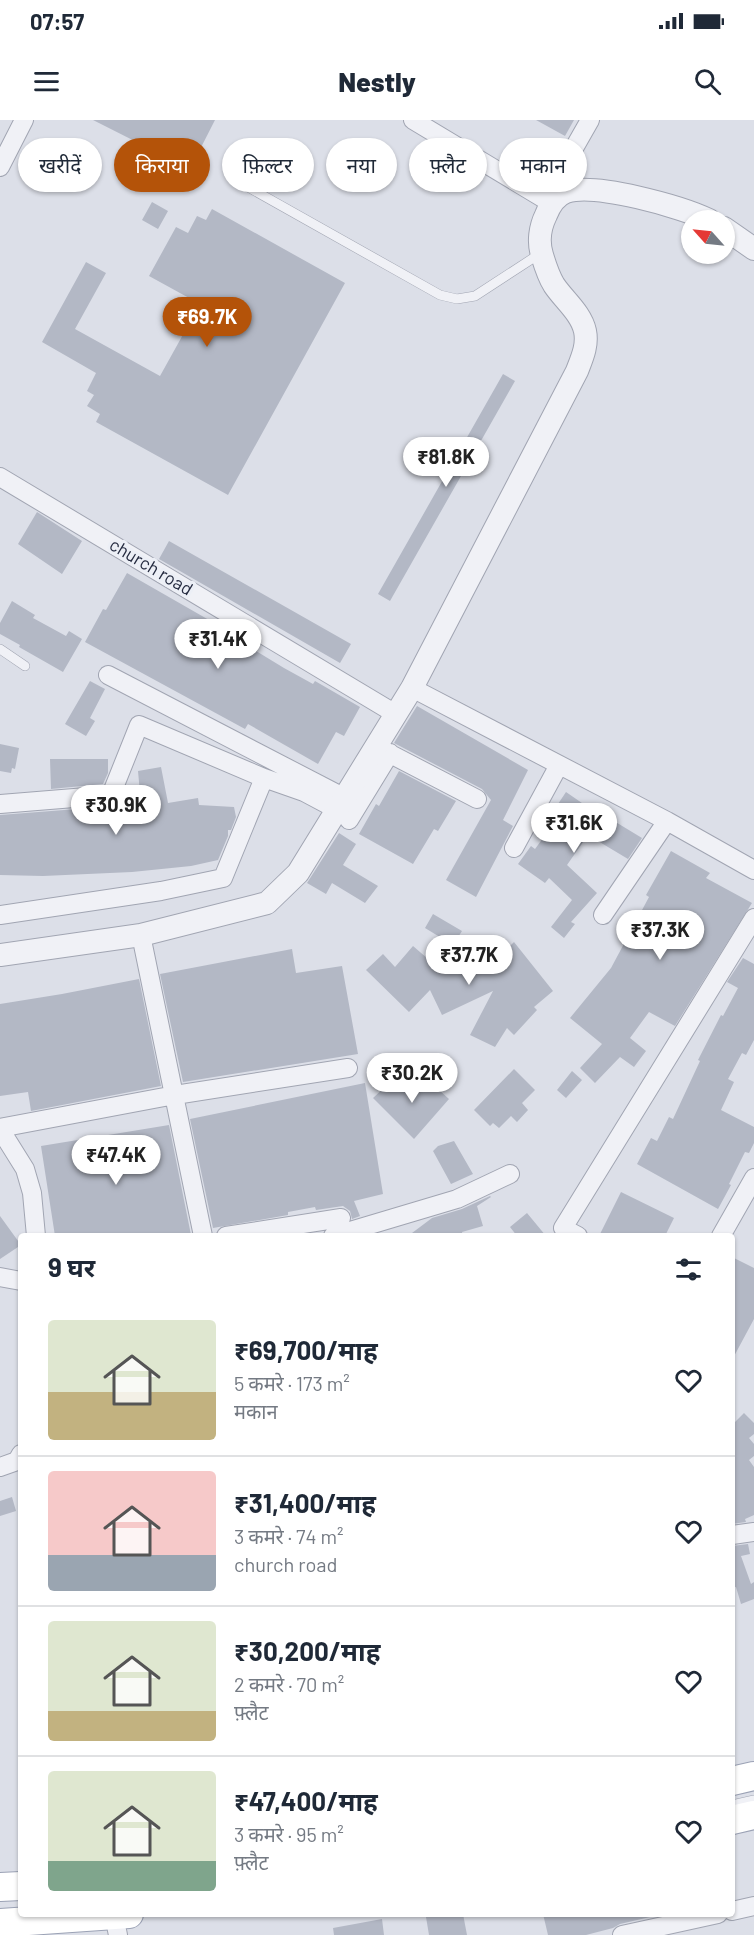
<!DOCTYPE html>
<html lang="hi">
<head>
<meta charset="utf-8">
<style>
  :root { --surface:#fff; --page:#f2f2f3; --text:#1f2937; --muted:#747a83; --line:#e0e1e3; --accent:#b45309 }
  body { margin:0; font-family:Barlow,"Noto Sans Devanagari",sans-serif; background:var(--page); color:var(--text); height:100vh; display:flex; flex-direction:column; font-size:22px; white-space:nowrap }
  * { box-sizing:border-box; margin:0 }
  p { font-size:20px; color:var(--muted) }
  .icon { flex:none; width:33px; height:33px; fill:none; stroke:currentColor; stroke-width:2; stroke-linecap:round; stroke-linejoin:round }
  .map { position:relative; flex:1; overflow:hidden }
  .drawer { position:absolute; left:18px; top:1113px; width:717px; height:684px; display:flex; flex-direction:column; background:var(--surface); border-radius:6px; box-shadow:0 2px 4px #0004 }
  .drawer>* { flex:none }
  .hud { position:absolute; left:18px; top:18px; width:718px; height:54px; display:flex; gap:12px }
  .needle { width:39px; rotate:297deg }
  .buttons { position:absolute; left:681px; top:90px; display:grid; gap:12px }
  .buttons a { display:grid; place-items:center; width:54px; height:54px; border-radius:50%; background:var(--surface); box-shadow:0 2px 4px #0004; font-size:30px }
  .price { position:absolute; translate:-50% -51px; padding:0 14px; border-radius:21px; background:#fff; color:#222; font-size:20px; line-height:39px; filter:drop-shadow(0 2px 3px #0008) }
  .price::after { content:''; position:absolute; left:50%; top:36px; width:18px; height:14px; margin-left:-9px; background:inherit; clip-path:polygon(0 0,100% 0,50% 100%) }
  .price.on { background:var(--accent); color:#fff }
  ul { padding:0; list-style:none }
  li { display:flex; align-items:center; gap:18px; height:150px; padding:0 30px }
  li+li { border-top:2px solid var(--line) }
  li span { display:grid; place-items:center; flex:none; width:168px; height:120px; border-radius:6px; color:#555 }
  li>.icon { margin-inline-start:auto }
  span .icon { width:72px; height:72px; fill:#fffc; stroke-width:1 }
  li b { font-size:26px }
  h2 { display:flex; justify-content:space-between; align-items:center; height:72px; padding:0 30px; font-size:26px }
  .tag { padding:0 21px; border-radius:27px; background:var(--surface); box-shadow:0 2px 4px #0004; font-size:21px; line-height:54px }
  .tag.on { background:var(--accent); color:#fff }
  .status { display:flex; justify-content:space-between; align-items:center; height:42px; padding:0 30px; background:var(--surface); direction:ltr }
  .status svg { height:16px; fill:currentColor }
  header { display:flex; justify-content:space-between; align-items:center; height:78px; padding:0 30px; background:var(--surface); font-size:27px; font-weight:800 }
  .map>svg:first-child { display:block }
</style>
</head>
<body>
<div class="status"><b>07:57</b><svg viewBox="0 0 49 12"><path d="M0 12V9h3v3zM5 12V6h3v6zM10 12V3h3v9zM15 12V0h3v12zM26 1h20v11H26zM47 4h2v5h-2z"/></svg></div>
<header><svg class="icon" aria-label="menu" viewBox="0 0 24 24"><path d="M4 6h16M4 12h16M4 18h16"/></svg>Nestly<svg class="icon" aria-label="search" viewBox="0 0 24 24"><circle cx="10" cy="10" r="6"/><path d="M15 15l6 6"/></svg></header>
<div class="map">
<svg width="754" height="1815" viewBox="0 0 754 1815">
  <rect width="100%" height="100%" fill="#dcdfe8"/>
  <!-- building -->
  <path fill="#b3b8c5" d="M 93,0 L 215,0 L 190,49 Z
    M 536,0 L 574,0 L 565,16 Z
    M 152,82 L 168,91 L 158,109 L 142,100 Z
    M 212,89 L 345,163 L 228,375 L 96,302 L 100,294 L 87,286 L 94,275 L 87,271 L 96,253 L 42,222 L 86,142 L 106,153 L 75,209 L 160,256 L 200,184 L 149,156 L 176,107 L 188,113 L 197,96 L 206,100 Z
    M 503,254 L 515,261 L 390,481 L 378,474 Z
    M 37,392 L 82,421 L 62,454 L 18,424 Z
    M 169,421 L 351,524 L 340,543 L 159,439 Z
    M 127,453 L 209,500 L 208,502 L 284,548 L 313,564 L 315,561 L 360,587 L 344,616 L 336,612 L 318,644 L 248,604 L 245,609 L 85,522 L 103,489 L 106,490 Z
    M 12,481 L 35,495 L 33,498 L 66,516 L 69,511 L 82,519 L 63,552 L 19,527 L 20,525 L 0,514 L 0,503 Z
    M 90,561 L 105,569 L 90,598 L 95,601 L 86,616 L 65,604 Z
    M 417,586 L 528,650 L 503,700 L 513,706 L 476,777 L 446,760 L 491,680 L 482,669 L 394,623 Z
    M 0,624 L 19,628 L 15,649 L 12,648 L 11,653 L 0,651 Z
    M 50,639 L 108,639 L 108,653 L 103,664 L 51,669 Z
    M 161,647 L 168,683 L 198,678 L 199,685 L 234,687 L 236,697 L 231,710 L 228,710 L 228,716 L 218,740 L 191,746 L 132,752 L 43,756 L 0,755 L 0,695 L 141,684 L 138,651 Z
    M 399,651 L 456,681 L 438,711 L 434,709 L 413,744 L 359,714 L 376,684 L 379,686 Z
    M 566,672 L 608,701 L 609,698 L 642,718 L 628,739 L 588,715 L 567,745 L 597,773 L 571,802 L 575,804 L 564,818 L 551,807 L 572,780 L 549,758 L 545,763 L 518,744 L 531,726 L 535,729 L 563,691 L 556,687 Z
    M 339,713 L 356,724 L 343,745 L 378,766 L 365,783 L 332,763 L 326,774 L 307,763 Z
    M 671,731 L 710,753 L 706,758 L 752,783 L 675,906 L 649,892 L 630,918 L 646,931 L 634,947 L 620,937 L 595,963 L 580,948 L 602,924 L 570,898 L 611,848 L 649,777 L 646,775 Z
    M 433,794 L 462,811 L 453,825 L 425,808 Z
    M 463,821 L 490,839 L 507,823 L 510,826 L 514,822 L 553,871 L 534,887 L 537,890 L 514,915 L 507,908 L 495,927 L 470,915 L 493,871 L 442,895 L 430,870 L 409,892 L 366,850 L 383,834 L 395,847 L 413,826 L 442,851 Z
    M 292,829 L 296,853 L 342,846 L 358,934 L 183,962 L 160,854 Z
    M 743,838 L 754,844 L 754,920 L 746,935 L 742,933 L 728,959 L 734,962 L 721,990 L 754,1007 L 754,1023 L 749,1033 L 745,1032 L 729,1064 L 731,1065 L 718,1089 L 637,1044 L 651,1018 L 657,1021 L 669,997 L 673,999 L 700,941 L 698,940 L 721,895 L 723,896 L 738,868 L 727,862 Z
    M 139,859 L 161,966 L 31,991 L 28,972 L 0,976 L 0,884 L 62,874 Z
    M 514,949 L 535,970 L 522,983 L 528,990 L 517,1002 L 511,996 L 499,1008 L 493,1003 L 490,1006 L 474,990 Z
    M 409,951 L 435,972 L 438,969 L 449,979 L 414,1019 L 373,978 L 387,965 L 393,971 Z
    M 572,951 L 582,960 L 566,978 L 557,970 Z
    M 365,963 L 383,1074 L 354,1081 L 360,1096 L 352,1099 L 350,1091 L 343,1086 L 316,1090 L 315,1087 L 288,1092 L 288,1095 L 213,1108 L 190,999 Z
    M 169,1005 L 191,1115 L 55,1116 L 41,1026 Z
    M 454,1021 L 473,1054 L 451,1064 L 433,1031 L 438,1026 Z
    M 621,1072 L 674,1098 L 665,1116 L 599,1116 Z
    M 490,1076 L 491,1077 L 477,1086 L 483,1106 L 462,1112 L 463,1116 L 408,1116 L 432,1098 L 462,1089 Z
    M 527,1093 L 546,1116 L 517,1116 L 510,1107 Z
    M 0,1096 L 21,1125 L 0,1139 Z
    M 732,1137 L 754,1148 L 754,1199 L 732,1240 Z
    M 744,1293 L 754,1303 L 754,1314 L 749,1318 L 754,1324 L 754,1336 L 749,1340 L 754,1347 L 754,1395 L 745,1399 L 746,1402 L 732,1404 L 732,1305 Z
    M 12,1377 L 16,1391 L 0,1396 L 0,1381 Z
    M 748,1424 L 750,1434 L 741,1436 L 751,1464 L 754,1462 L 754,1479 L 741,1484 L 736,1467 L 732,1468 L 732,1426 Z
    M 440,1794 L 463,1794 L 467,1815 L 429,1815 L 426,1797 Z
    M 543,1794 L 650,1794 L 650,1797 L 620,1804 L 613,1808 L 586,1815 L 548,1815 Z
    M 382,1799 L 384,1815 L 334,1815 L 333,1808 Z"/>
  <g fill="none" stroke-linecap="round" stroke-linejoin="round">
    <defs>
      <path id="service" d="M 239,62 L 440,175 L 457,179 L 475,176 L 541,133
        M 0,529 L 25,546
        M 732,1685 L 754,1680"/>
      <path id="minor" d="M 413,0 L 551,83
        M 0,47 L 24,0
        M 545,79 L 590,0
        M 0,357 L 394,593
        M 108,555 L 343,677
        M 412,568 L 667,701 L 754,750
        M 375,626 L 477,679
        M 0,684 L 111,675 L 139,605 L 264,658 L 304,672 L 336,689
        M 349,700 L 390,633
        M 514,728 L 559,645
        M 0,795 L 161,771 L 223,758 L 264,658
        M 603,795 L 667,701
        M 141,815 L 203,1116
        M 0,1008 L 175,975 L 348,948
        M 0,1009 L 25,1049 L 32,1073 L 36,1116
        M 226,1116 L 341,1098
        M 333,1116 L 457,1079 L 510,1054
        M 578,1116 L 563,1108 L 754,798
        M 721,1116 L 754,1058
        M 0,1157 L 21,1161
        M 0,1347 L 17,1341 L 21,1334
        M 732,1415 L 754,1412
        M 732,1791 L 754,1786
        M 114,1796 L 118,1815
        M 622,1815 L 718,1794"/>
      <path id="tertiary" d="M 724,108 L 754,129
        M 0,835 L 141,815 L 267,783 L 298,753 L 412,568 L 577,251 C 582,238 588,225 585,211 C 581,193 564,180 554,165 C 549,157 545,145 542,135 C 538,122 540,107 546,95 C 550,85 555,76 566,72 C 594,62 682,87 709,100"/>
      <path id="primary" d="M 732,1661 L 754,1656
        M 732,1700 L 754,1695
        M 0,1767 L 21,1766
        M 0,1803 L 129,1794"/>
    </defs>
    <!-- service casing -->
    <use href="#service" stroke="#a1a5b2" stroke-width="10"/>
    <!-- minor casing -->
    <use href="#minor" stroke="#a1a5b2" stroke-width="20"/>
    <!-- tertiary casing -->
    <use href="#tertiary" stroke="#a1a5b2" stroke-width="24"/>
    <!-- primary casing -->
    <use href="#primary" stroke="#9ba2b5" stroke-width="30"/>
    <!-- service -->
    <use href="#service" stroke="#f0f1f6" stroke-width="9"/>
    <!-- minor -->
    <use href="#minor" stroke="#f0f1f6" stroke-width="18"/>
    <!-- tertiary -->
    <use href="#tertiary" stroke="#f0f1f6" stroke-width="22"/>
    <!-- primary -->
    <use href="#primary" stroke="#fff" stroke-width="28"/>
  </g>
  <g text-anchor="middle" stroke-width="6" stroke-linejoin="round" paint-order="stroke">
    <!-- street labels -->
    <g font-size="18" fill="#252b40" stroke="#eceff6">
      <text transform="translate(151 447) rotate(31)" y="6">church road</text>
    </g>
  </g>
</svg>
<div class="buttons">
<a><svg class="needle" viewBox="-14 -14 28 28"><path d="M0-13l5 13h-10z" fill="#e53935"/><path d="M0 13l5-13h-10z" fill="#747a83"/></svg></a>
</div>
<b class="price on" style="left:207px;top:228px">₹69.7K</b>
<b class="price" style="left:446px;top:368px">₹81.8K</b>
<b class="price" style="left:218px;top:550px">₹31.4K</b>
<b class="price" style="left:116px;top:716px">₹30.9K</b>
<b class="price" style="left:574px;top:734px">₹31.6K</b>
<b class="price" style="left:660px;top:841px">₹37.3K</b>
<b class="price" style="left:469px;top:866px">₹37.7K</b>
<b class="price" style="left:412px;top:984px">₹30.2K</b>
<b class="price" style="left:116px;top:1066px">₹47.4K</b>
<div class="hud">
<a class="tag">खरीदें</a>
<a class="tag on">किराया</a>
<a class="tag">फ़िल्टर</a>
<a class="tag">नया</a>
<a class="tag">फ़्लैट</a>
<a class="tag">मकान</a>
</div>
<section class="drawer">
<h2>9 घर<svg class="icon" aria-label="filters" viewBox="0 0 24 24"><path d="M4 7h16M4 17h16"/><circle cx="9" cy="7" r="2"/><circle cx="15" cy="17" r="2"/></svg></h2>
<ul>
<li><span style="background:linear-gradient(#dfe7d0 60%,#c2b280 0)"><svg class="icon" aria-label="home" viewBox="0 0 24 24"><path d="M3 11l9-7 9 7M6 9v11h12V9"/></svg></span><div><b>₹69,700/माह</b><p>5 कमरे · 173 m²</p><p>मकान</p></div><svg class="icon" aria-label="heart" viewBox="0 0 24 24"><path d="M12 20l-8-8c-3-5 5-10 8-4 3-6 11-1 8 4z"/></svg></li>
<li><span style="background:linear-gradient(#f6c9c9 70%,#9aa5b1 0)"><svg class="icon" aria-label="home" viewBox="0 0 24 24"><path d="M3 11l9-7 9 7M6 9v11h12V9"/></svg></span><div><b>₹31,400/माह</b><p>3 कमरे · 74 m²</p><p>church road</p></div><svg class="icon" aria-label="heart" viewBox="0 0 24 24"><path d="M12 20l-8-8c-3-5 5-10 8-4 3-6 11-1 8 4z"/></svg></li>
<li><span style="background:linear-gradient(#dfe7d0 75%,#c2b280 0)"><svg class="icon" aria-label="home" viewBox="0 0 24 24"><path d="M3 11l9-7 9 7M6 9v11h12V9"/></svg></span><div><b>₹30,200/माह</b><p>2 कमरे · 70 m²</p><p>फ़्लैट</p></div><svg class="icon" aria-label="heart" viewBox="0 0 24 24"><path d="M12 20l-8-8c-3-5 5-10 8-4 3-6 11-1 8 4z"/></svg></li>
<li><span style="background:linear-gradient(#dfe7d0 75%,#7fa58c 0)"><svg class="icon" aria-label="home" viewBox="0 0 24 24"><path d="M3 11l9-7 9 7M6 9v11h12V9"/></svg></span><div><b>₹47,400/माह</b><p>3 कमरे · 95 m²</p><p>फ़्लैट</p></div><svg class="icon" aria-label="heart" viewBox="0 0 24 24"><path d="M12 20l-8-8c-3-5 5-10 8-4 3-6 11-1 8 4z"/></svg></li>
</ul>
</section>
</div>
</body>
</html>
